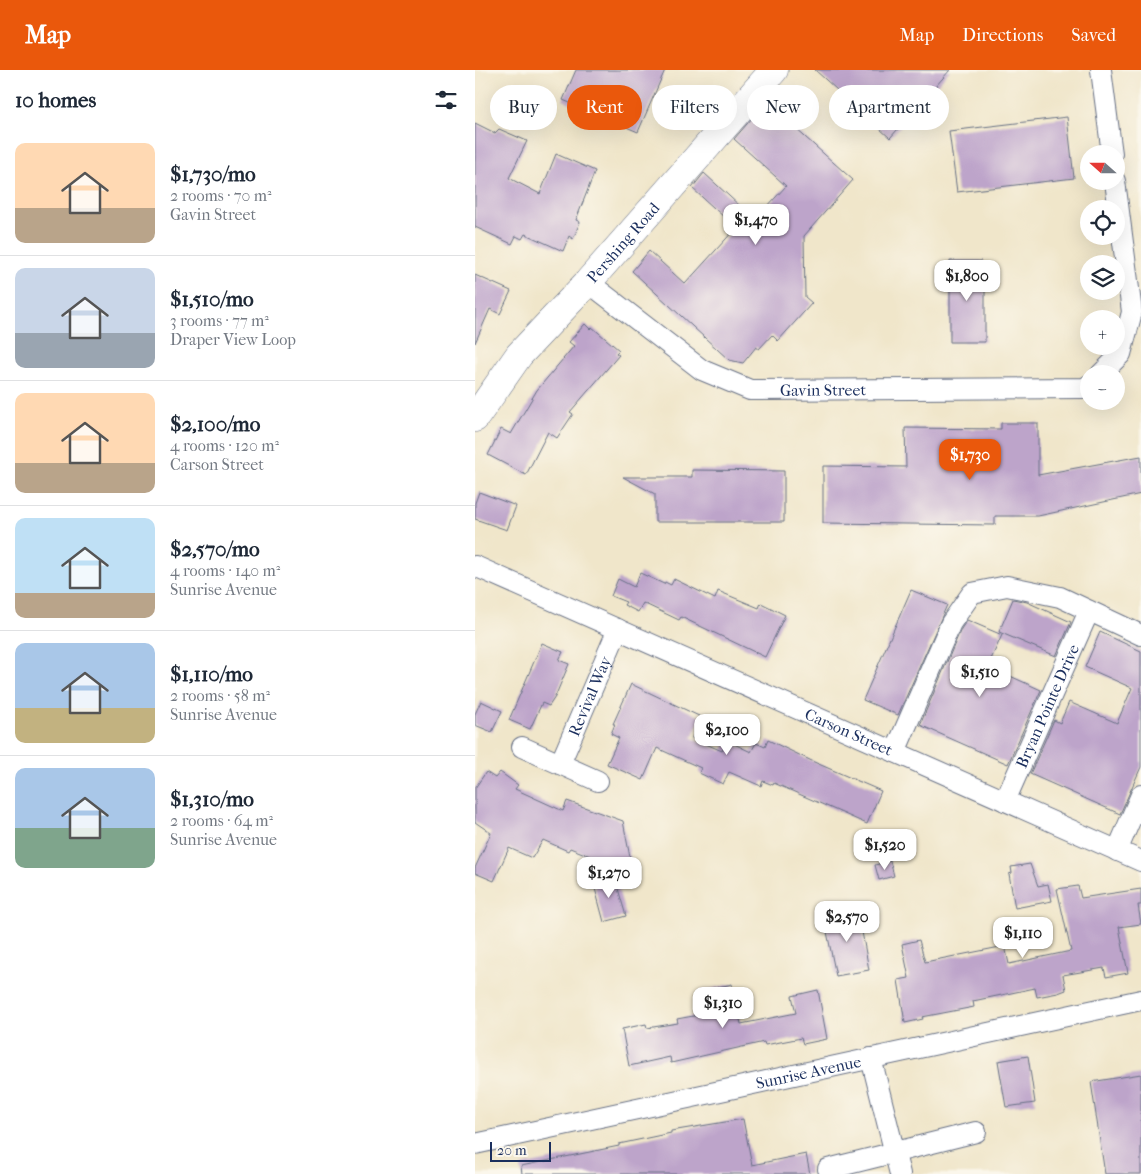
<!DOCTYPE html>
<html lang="en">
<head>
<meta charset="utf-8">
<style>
  :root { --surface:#fff; --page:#f6f6f7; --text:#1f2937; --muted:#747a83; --line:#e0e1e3; --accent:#ea580c }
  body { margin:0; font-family:"IM FELL French Canon",serif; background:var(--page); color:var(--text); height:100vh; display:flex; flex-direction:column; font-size:19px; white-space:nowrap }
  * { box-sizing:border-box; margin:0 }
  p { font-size:16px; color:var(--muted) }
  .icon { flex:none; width:28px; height:28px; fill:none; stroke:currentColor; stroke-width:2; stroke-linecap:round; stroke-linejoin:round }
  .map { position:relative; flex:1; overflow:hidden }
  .side { display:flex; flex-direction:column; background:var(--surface); width:475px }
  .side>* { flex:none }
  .guide { position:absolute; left:15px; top:15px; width:475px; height:45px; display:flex; gap:10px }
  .needle { width:32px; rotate:291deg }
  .tools { position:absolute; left:605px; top:75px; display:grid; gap:10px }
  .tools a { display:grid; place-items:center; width:45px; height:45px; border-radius:50%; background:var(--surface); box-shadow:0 5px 20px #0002; font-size:25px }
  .scale { position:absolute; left:15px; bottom:12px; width:61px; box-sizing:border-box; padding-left:5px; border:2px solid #1b2f5e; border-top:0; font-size:14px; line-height:18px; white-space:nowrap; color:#1b2f5e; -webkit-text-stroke:4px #fbf7ec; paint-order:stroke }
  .price { position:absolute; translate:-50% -42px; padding:0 11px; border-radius:10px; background:#fff; color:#222; font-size:16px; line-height:32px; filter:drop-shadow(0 1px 2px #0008) }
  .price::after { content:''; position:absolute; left:50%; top:30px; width:15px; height:11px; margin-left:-8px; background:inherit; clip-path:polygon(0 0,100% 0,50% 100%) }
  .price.active { background:var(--accent); color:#fff }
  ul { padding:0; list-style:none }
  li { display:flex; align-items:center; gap:15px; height:125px; padding:0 15px }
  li+li { border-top:1px solid var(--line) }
  li span { display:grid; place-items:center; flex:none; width:140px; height:100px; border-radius:10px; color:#555 }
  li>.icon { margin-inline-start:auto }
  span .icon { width:60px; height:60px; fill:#fffc; stroke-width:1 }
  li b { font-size:21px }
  h2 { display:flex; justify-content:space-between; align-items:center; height:60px; padding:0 15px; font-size:21px }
  .pill { padding:0 18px; border-radius:22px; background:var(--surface); box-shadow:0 5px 20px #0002; font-size:18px; line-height:45px }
  .pill.active { background:var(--accent); color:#fff }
  header { display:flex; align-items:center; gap:30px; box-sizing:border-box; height:70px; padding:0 25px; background:var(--accent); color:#fff }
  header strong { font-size:24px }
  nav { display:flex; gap:28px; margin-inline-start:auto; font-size:18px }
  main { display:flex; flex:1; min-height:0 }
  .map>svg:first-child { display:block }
</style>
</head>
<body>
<header>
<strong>Map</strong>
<nav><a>Map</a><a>Directions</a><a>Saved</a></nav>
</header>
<main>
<section class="side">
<h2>10 homes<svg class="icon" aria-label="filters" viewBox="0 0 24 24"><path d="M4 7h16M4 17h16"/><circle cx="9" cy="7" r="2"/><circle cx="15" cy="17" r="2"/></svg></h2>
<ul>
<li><span style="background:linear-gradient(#ffd9b3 65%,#b9a48a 0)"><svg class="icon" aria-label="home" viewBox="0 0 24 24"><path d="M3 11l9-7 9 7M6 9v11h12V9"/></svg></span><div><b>$1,730/mo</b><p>2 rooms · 70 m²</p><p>Gavin Street</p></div></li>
<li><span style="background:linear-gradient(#c9d6e8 65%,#9aa5b1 0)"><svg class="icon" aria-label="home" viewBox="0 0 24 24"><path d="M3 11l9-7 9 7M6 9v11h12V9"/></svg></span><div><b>$1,510/mo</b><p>3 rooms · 77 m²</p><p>Draper View Loop</p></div></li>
<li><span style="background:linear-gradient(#ffd9b3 70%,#b9a48a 0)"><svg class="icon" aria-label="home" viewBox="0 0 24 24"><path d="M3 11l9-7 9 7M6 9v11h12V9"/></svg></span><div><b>$2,100/mo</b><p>4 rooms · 120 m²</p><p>Carson Street</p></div></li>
<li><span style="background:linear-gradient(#bfe0f5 75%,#b9a48a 0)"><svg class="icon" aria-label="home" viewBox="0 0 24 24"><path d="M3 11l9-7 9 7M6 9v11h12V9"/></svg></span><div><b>$2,570/mo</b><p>4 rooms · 140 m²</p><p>Sunrise Avenue</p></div></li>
<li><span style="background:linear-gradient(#a9c7e8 65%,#c2b280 0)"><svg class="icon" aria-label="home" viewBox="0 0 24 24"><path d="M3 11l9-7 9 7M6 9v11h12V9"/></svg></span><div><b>$1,110/mo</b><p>2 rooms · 58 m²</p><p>Sunrise Avenue</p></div></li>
<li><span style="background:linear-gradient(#a9c7e8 60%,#7fa58c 0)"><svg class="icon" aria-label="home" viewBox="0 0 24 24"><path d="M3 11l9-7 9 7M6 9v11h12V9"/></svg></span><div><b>$1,310/mo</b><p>2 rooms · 64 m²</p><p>Sunrise Avenue</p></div></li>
</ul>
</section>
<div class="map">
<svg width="666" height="1104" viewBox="0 0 666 1104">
  <rect width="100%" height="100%" fill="#fbf7ec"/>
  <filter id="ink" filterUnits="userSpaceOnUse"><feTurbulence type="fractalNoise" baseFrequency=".02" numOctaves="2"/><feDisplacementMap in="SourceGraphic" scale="10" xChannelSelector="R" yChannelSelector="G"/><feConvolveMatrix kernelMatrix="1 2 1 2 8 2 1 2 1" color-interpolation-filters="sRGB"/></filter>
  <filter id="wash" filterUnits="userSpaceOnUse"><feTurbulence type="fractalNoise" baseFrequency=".0096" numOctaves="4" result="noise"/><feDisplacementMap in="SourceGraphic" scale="20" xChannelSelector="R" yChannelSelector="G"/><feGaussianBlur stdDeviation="1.12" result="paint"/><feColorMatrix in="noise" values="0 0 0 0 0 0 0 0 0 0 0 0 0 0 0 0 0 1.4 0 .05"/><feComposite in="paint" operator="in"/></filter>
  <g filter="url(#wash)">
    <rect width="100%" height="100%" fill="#f0e6ca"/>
    <g id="blocks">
      <!-- building -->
      <path fill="#bda4ca" d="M 101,0 L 190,0 L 163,62 L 88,30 Z
        M 340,0 L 475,0 L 415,68 Z
        M 291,32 L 378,110 L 329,166 L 330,227 L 337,233 L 303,271 L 297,265 L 284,279 L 281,277 L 268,293 L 254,290 L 157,201 L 174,181 L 210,214 L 261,158 L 217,118 L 229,103 L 280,150 L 311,116 L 259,69 Z
        M 592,47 L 599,108 L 482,122 L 474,61 Z
        M 0,53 L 20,63 L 24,59 L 52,71 L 34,108 L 65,124 L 81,84 L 120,101 L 101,150 L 105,152 L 98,169 L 94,166 L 88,181 L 50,164 L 47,169 L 41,166 L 37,174 L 0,157 Z
        M 475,191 L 506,191 L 506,206 L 510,206 L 510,272 L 475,272 Z
        M 0,205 L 36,221 L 25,244 L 15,239 L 0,273 Z
        M 110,254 L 115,259 L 117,257 L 144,280 L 141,283 L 144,285 L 95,342 L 98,344 L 82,368 L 73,362 L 51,405 L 13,385 L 26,359 L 36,364 L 62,320 L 99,276 L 94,272 Z
        M 526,353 L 563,353 L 563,405 L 666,386 L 666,424 L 563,446 L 520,446 L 520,455 L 348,453 L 348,396 L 431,397 L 430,358 L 526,359 Z
        M 217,400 L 309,401 L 309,452 L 180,452 L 180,424 L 148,407 L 217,407 Z
        M 4,422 L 41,436 L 32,460 L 0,449 L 0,433 Z
        M 165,503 L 189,514 L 190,512 L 196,515 L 199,509 L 240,529 L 243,521 L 284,538 L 286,533 L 310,545 L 290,587 L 206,547 L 204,550 L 168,533 L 163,542 L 149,535 L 151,532 L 136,526 L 143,509 L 159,517 Z
        M 436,520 L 472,535 L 423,645 L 388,630 Z
        M 538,529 L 552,532 L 596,552 L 581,586 L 524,562 Z
        M 492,550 L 527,565 L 513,596 L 566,620 L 533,694 L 445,655 L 486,559 Z
        M 625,562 L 666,581 L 666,697 L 645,744 L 555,704 L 579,650 L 585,653 L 594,632 L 642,653 L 657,618 L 610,597 Z
        M 67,573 L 88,582 L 84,590 L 94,594 L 80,627 L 74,636 L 67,633 L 55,659 L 34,650 Z
        M 156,614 L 226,647 L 217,668 L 247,681 L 251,674 L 255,676 L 257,673 L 276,682 L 281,673 L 290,677 L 293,670 L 339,692 L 406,721 L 392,754 L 299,713 L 298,715 L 288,711 L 286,716 L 254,702 L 248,714 L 224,703 L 226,698 L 182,678 L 168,710 L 132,694 L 144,668 L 136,664 L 140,654 L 138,654 Z
        M 6,631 L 27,641 L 17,662 L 0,655 L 0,644 Z
        M 11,702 L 20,708 L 25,702 L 43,715 L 40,719 L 88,741 L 92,731 L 148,751 L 158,803 L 95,778 L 93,781 L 68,770 L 57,788 L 34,778 L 19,811 L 0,803 L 0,798 L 16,763 L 0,752 L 0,718 Z
        M 415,791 L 419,806 L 404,810 L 400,795 Z
        M 555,794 L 563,816 L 573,814 L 577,831 L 540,838 L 534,804 L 537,803 L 536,797 Z
        M 139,805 L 151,846 L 129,852 L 118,811 Z
        M 603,816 L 606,828 L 666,819 L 666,835 L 663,835 L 666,854 L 644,857 L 653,903 L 631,907 L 629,898 L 588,905 L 591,920 L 583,923 L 562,927 L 560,918 L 498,931 L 499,937 L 447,947 L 448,949 L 430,953 L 423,910 L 434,908 L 427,874 L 444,870 L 450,892 L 530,876 L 534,894 L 596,881 L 582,819 Z
        M 383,840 L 394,900 L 361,906 L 349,847 Z
        M 257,914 L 266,954 L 321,943 L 317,926 L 343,920 L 352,969 L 328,974 L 326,968 L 290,975 L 289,972 L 196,993 L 195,987 L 154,996 L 147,959 L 171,954 L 172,958 L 203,953 L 202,949 L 229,944 L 225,921 Z
        M 553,986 L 560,1033 L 531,1037 L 523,991 Z
        M 666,1004 L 666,1104 L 630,1104 L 616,1012 Z
        M 268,1049 L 277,1095 L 331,1084 L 335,1104 L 47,1104 L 46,1096 L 144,1076 L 144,1074 L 196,1063 L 196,1061 Z"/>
    </g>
  </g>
  <g filter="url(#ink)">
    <use href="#blocks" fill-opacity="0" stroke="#666f84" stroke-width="1"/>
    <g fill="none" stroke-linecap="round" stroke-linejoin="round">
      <defs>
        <g id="street">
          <path d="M 626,0 L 637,84"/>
          <path id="s1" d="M 113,212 L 227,300 L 275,320 L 610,318 L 614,315"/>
          <path d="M 626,304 L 646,284 L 657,242 L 640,111"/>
          <path id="s2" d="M 0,496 L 666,791"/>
          <path d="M 47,677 L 123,711"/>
          <path d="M 420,682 L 476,553 L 497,523 L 532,516 L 585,527 L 666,565"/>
          <path id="s3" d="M 85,694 L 143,559"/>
          <path id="s4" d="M 530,731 L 614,541"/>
          <path d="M 642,781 L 666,725"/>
          <path d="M 396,988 L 425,1104"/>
          <path id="s5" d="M 0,1074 L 666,930"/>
          <path d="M 353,1099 L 501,1062"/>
        </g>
        <g id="secondary">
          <path id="s6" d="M 0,348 L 44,285 L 113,212 L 299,0"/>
        </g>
      </defs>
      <!-- street casing -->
      <use href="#street" stroke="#666f84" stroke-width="22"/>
      <!-- secondary casing -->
      <use href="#secondary" stroke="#666f84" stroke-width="29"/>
      <!-- street -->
      <use href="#street" stroke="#fff" stroke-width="20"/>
      <!-- secondary -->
      <use href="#secondary" stroke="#fff" stroke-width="28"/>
    </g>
  </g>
  <g text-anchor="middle" stroke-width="4" stroke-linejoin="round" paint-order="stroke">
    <!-- street labels -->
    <g font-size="16" fill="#1b2f5e" stroke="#fbf7ec">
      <text dy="6" stroke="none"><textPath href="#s6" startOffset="230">Pershing Road</textPath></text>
      <text dy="6" stroke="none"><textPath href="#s1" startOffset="269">Gavin Street</textPath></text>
      <text dy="6" stroke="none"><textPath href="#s3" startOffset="74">Revival Way</textPath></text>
      <text dy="6" stroke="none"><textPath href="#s4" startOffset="104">Bryan Pointe Drive</textPath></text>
      <text dy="6" stroke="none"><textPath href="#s2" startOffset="409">Carson Street</textPath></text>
      <text dy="6" stroke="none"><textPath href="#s5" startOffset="341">Sunrise Avenue</textPath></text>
    </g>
  </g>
</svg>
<div class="tools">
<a><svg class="needle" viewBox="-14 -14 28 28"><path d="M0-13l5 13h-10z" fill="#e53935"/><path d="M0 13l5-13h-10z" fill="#747a83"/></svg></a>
<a><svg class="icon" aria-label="locate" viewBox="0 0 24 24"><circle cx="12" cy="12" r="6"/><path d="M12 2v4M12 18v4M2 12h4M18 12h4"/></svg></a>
<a><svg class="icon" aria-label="layers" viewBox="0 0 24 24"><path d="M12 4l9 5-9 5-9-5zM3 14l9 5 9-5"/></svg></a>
<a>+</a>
<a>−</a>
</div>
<div class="scale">20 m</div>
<b class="price" style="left:281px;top:176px">$1,470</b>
<b class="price" style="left:492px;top:232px">$1,800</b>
<b class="price active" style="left:495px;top:411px">$1,730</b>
<b class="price" style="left:505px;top:628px">$1,510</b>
<b class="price" style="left:252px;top:686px">$2,100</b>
<b class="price" style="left:410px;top:801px">$1,520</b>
<b class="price" style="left:134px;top:829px">$1,270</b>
<b class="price" style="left:372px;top:873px">$2,570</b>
<b class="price" style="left:548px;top:889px">$1,110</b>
<b class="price" style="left:248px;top:959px">$1,310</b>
<div class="guide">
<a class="pill">Buy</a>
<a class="pill active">Rent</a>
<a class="pill">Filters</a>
<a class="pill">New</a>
<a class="pill">Apartment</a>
</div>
</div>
</main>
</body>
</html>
